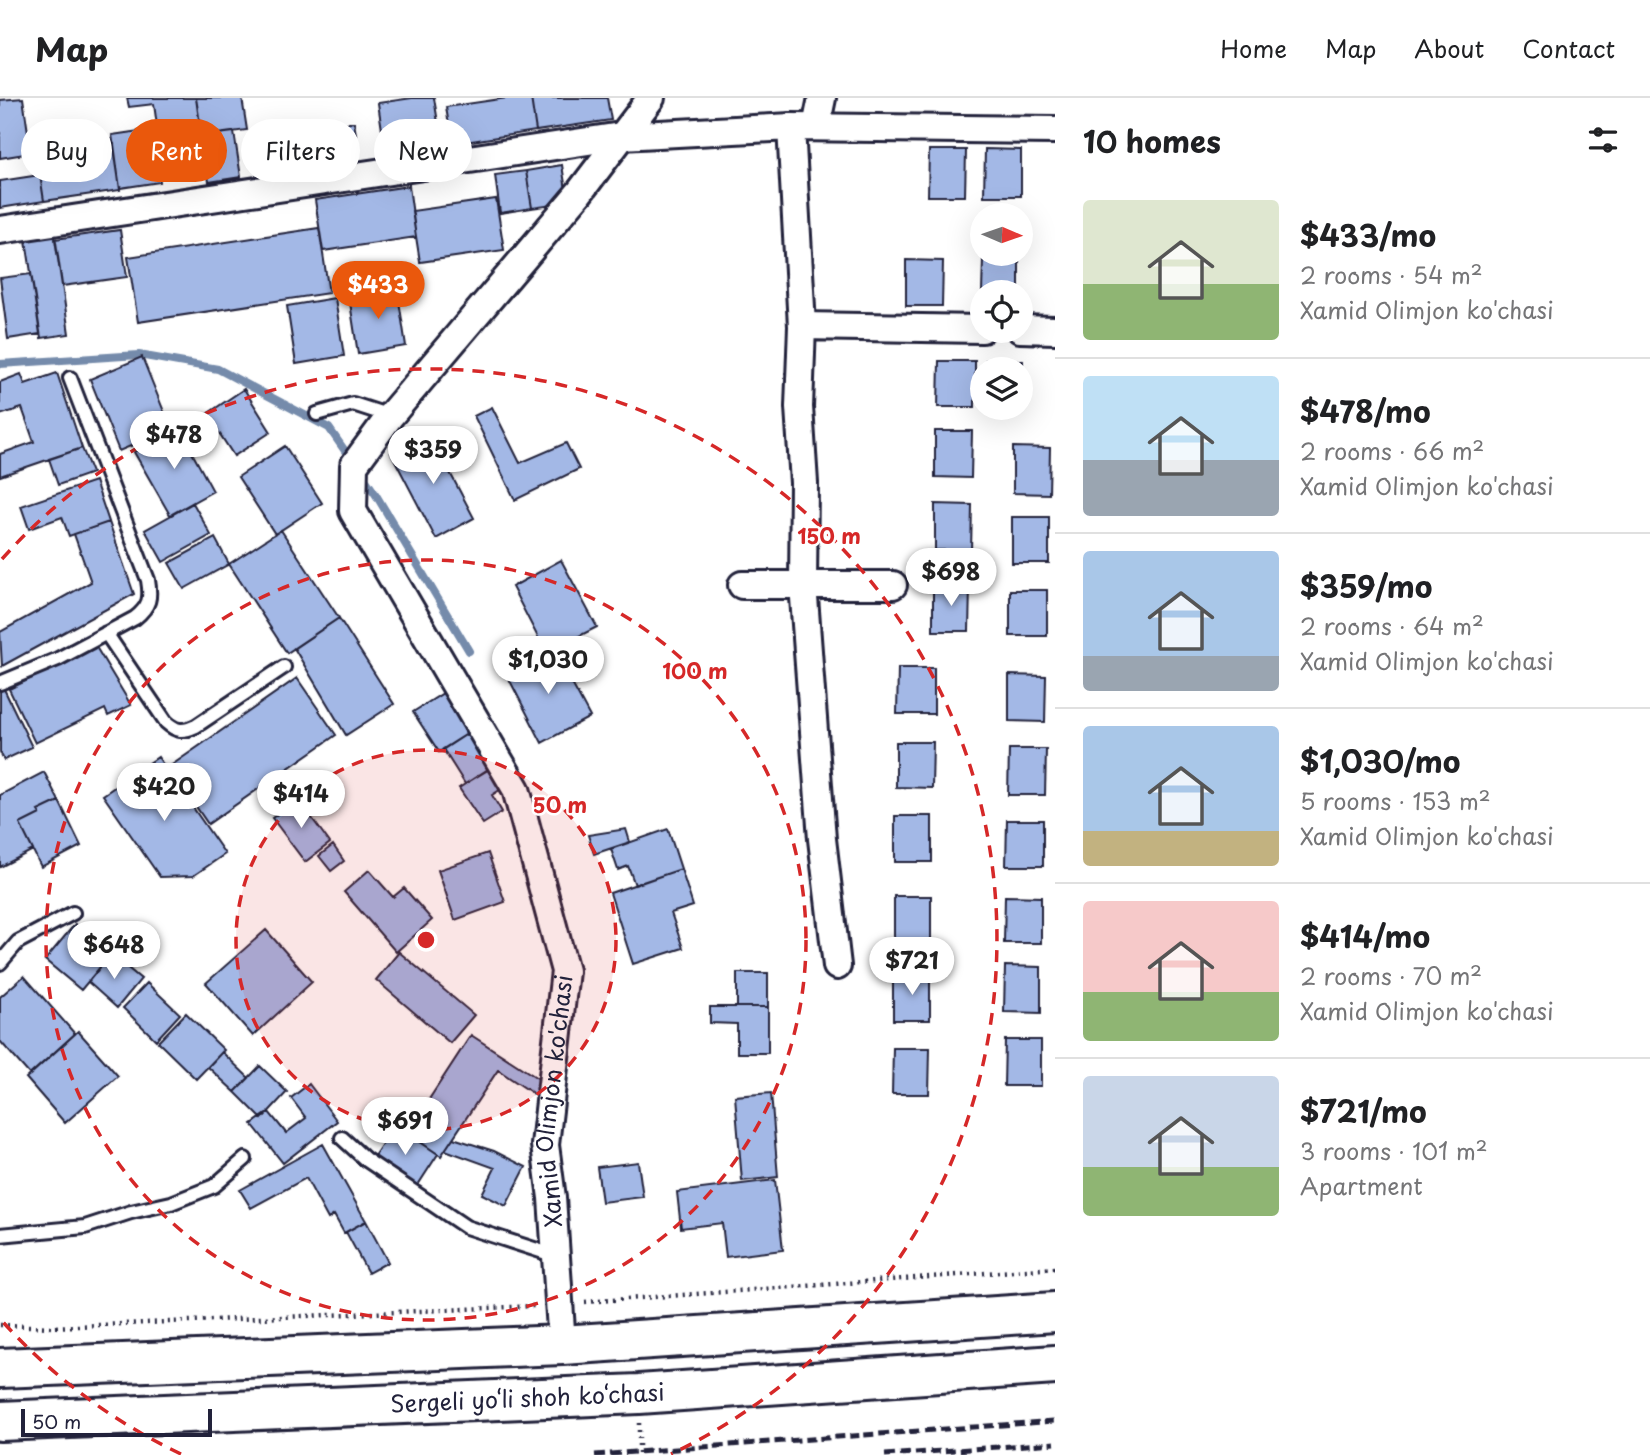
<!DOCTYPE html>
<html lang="en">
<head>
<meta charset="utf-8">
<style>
  :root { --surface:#fff; --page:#f6f6f6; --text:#202124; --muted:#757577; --line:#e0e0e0; --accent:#ea580c }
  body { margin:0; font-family:"Playpen Sans",sans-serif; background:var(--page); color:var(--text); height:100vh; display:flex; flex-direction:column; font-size:26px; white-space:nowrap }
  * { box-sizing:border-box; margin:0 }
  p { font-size:23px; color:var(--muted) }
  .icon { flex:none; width:38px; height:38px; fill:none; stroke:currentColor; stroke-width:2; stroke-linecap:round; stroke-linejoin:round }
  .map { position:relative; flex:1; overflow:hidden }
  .details { display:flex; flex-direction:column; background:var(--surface); width:595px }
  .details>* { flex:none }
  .top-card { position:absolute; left:21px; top:21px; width:665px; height:63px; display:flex; gap:14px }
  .needle { width:46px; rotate:92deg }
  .controls { position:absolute; left:970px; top:105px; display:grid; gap:14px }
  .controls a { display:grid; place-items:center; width:63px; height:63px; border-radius:50%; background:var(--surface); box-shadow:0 7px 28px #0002; font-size:35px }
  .scale { position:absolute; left:21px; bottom:18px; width:191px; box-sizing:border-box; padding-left:7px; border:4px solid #22223b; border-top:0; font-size:19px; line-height:24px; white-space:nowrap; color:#22223b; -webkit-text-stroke:5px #fff; paint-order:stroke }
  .price { position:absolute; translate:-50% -60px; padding:0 16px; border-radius:24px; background:#fff; color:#222; font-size:23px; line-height:46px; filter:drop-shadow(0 2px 4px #0008) }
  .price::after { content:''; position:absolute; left:50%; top:42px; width:21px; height:16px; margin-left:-10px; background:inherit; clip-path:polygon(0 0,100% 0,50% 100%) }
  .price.selected { background:var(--accent); color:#fff }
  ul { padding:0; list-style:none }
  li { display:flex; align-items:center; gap:21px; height:175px; padding:0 28px }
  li+li { border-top:2px solid var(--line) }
  li span { display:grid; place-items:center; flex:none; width:196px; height:140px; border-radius:7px; color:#555 }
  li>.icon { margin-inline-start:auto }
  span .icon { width:84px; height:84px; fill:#fffc; stroke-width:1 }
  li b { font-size:30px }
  h2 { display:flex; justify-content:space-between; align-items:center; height:84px; padding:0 28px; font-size:30px }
  .tag { padding:0 24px; border-radius:32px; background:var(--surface); box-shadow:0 7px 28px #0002; font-size:24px; line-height:63px }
  .tag.selected { background:var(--accent); color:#fff }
  header { display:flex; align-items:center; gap:42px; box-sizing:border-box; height:98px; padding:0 35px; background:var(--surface); border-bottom:2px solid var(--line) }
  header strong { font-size:33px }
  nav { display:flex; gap:38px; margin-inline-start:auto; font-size:24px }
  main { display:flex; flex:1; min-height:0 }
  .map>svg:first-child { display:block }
</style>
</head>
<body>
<header>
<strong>Map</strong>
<nav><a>Home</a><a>Map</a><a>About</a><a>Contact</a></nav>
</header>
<main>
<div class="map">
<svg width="1055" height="1357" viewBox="0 0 1055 1357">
  <rect width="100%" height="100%" fill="#fff"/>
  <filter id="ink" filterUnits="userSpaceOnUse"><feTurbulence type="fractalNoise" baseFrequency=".0143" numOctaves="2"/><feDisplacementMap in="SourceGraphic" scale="14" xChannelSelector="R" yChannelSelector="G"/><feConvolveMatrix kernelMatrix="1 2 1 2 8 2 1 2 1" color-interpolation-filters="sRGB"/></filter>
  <g filter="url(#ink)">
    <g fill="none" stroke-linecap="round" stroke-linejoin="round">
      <!-- stream -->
      <path stroke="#758bab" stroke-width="8" d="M 0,266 L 139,257 L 218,271 L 329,330 L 352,363
        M 362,376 L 376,397 L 469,553"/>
    </g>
    <!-- building -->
    <path fill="#a3b8e6" stroke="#22223b" stroke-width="2" d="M 23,0 L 31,55 L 0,60 L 0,2 Z
      M 127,0 L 196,0 L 201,36 L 159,42 L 154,6 L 129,9 Z
      M 196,0 L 242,0 L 247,32 L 202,38 Z
      M 412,0 L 434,0 L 441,43 L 385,52 L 378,5 Z
      M 507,0 L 531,0 L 536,33 L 452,46 L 446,9 Z
      M 531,0 L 607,0 L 611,22 L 536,33 Z
      M 354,24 L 359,55 L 301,64 L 296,32 Z
      M 153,31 L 160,84 L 120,90 L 112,37 Z
      M 234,34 L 241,79 L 209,84 L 202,38 Z
      M 114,46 L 120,92 L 44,103 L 37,57 Z
      M 985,51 L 1021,52 L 1021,98 L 984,98 Z
      M 929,52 L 966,52 L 965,98 L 928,98 Z
      M 562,67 L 568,105 L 532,110 L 526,73 Z
      M 526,73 L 532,110 L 500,115 L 495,77 Z
      M 40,77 L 44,103 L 0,110 L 0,83 Z
      M 409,88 L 416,139 L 323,153 L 315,102 Z
      M 496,101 L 504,152 L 420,164 L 412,113 Z
      M 319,130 L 329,195 L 138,224 L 128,159 Z
      M 120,132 L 127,179 L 62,188 L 55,141 Z
      M 55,137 L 69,236 L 41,240 L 26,142 Z
      M 983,161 L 1019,161 L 1019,194 L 982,194 Z
      M 906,162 L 943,163 L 942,208 L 906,208 Z
      M 31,176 L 40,236 L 8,241 L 0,180 Z
      M 397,190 L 406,248 L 358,256 L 349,198 Z
      M 335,200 L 344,258 L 296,266 L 287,208 Z
      M 142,259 L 171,331 L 119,353 L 90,281 Z
      M 986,262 L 1023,263 L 1022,309 L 1020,309 L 1020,271 L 986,271 Z
      M 939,263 L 975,263 L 975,309 L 938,309 Z
      M 57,275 L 82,350 L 0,378 L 0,356 L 34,344 L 22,310 L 0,317 L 0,284 L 21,276 L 25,286 Z
      M 244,291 L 271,334 L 234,358 L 207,316 Z
      M 492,309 L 520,365 L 566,345 L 579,371 L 515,402 L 474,318 Z
      M 178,329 L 213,393 L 170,417 L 134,354 Z
      M 935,333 L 972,333 L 971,380 L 935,379 Z
      M 429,335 L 474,420 L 436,441 L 391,355 Z
      M 285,348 L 322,405 L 275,436 L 238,379 Z
      M 1013,349 L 1050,350 L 1049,396 L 1013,395 Z
      M 82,350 L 92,375 L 58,387 L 49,361 Z
      M 95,383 L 109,424 L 69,438 L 62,419 L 29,431 L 21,408 Z
      M 193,405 L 211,437 L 163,464 L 145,432 Z
      M 935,406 L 972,407 L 971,453 L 935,452 Z
      M 1012,419 L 1049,419 L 1049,465 L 1012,465 Z
      M 109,424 L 134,496 L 2,568 L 0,534 L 91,484 L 74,436 Z
      M 281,432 L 339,520 L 287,555 L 229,466 Z
      M 215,440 L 229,466 L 184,491 L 169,465 Z
      M 561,462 L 597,529 L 546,555 L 512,489 Z
      M 933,486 L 970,487 L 969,533 L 933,533 Z
      M 1010,492 L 1047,492 L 1047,538 L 1010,538 Z
      M 339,520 L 394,606 L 346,637 L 294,550 Z
      M 96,549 L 131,607 L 108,618 L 105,611 L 35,645 L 9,591 Z
      M 554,552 L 590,619 L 542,645 L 507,577 Z
      M 898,570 L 934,570 L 934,616 L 897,616 Z
      M 1009,577 L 1046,578 L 1045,624 L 1009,623 Z
      M 297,580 L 336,637 L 208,726 L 169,669 Z
      M 4,591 L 32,649 L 4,662 L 0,654 L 0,593 Z
      M 448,592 L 473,632 L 439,654 L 413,614 Z
      M 473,632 L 496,667 L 465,686 L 443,651 Z
      M 896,644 L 933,644 L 932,690 L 896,689 Z
      M 1009,651 L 1046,651 L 1045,697 L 1008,697 Z
      M 158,659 L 225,756 L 193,778 L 160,779 L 103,697 Z
      M 493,668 L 506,688 L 492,697 L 502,714 L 483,726 L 459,690 Z
      M 44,674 L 59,703 L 38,713 L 40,716 L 20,726 L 33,752 L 0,769 L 0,697 Z
      M 298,701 L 330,745 L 305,764 L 272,720 Z
      M 59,703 L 81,748 L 41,769 L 20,726 L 40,716 L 38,713 Z
      M 895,718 L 932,718 L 932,764 L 895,764 Z
      M 1007,722 L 1043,722 L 1043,768 L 1006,768 Z
      M 626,731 L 630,744 L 594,756 L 588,737 Z
      M 668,731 L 681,771 L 635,787 L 628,768 L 618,772 L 611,751 Z
      M 333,747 L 344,763 L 331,773 L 319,758 Z
      M 488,755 L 505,804 L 455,822 L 438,772 Z
      M 681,771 L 693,808 L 671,815 L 683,850 L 633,866 L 610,795 Z
      M 369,772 L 393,799 L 404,790 L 432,822 L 396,854 L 344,794 Z
      M 894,798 L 931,798 L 931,845 L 894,844 Z
      M 1005,798 L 1041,799 L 1041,845 L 1004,845 Z
      M 75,826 L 111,856 L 81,892 L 45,862 Z
      M 266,832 L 312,884 L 253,938 L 206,885 Z
      M 399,854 L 474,917 L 450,945 L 376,882 Z
      M 111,856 L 141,881 L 117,910 L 88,884 Z
      M 1005,868 L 1041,869 L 1041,915 L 1004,914 Z
      M 737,875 L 768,875 L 768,909 L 737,909 Z
      M 893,876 L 930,876 L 930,922 L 893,922 Z
      M 24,878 L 75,936 L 30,977 L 0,943 L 0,899 Z
      M 147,885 L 180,916 L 156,942 L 123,910 Z
      M 710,909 L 768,909 L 768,955 L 737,955 L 737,926 L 710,925 Z
      M 186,915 L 224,952 L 196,981 L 158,944 Z
      M 78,933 L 118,978 L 65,1025 L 26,980 Z
      M 471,937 L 548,987 L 540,1000 L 498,972 L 441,1058 L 407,1035 Z
      M 1005,942 L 1041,942 L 1041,988 L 1004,988 Z
      M 893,950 L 930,950 L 929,996 L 892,996 Z
      M 222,954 L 249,980 L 235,994 L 208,969 Z
      M 260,968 L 287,994 L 262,1021 L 235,994 Z
      M 309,986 L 337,1023 L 283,1065 L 252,1026 L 269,1014 L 286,1035 L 306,1020 L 291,1000 Z
      M 771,995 L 778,1079 L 742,1083 L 735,998 Z
      M 395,1027 L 438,1056 L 416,1090 L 372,1061 Z
      M 453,1040 L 494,1053 L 526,1069 L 506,1108 L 482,1096 L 495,1070 L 445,1052 Z
      M 323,1046 L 366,1123 L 344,1135 L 334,1117 L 328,1121 L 306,1080 L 251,1110 L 240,1092 Z
      M 638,1064 L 643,1099 L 602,1104 L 597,1069 Z
      M 775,1082 L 783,1152 L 726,1159 L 722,1125 L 681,1130 L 677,1094 Z
      M 366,1123 L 388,1164 L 368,1175 L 346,1134 Z"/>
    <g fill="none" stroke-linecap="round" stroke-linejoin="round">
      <defs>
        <path id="lane" d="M 317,316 L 353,306 L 390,318
          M 106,535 L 166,624 C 177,634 183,634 196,628 L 284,569
          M 0,585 L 58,561 L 135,520 C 150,508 151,500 148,482 L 70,280
          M 0,865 L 18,844 L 73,815
          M 342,1040 L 365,1061 L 466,1129 L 556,1158
          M 0,1137 L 85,1129 L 131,1114 L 171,1105 L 214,1088 L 245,1061"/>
        <g id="street">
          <path d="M 791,29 L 802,228"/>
          <path d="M 816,29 L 822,0"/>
          <path d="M 0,132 L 621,38 L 791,29 L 1055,32"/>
          <path d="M 1020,231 L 1055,232"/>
          <path d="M 742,487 L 893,487"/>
          <path d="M 837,868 L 822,741 L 803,486 L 804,385 L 799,309 L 802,228 L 982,231"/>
          <path id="s1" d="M 562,1247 L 552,1100 L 545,1047 L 565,873 L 516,691 L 353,413 L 354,367 L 390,318 L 579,95 L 651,0"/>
        </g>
        <g id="primary">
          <path d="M 0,1270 L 562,1247 L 1055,1214"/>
          <path id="s2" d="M 0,1323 L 639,1296 L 1055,1267"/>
        </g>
      </defs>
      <!-- lane casing -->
      <use href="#lane" stroke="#22223b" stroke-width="18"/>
      <!-- street casing -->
      <use href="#street" stroke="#22223b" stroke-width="32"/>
      <!-- primary casing -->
      <use href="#primary" stroke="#22223b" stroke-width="44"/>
      <!-- path -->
      <path stroke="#22223b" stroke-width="4.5" stroke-dasharray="2 5" stroke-linecap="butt" d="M 585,1204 L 1055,1170
        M 0,1227 L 54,1229 L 534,1208
        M 639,1325 L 639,1357"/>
      <!-- lane -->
      <use href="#lane" stroke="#fff" stroke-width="12"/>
      <!-- street -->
      <use href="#street" stroke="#fff" stroke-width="26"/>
      <!-- primary -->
      <use href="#primary" stroke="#fff" stroke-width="38"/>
      <!-- rail -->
      <path stroke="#22223b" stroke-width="5" stroke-dasharray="10 5" stroke-linecap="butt" d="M 595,1357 L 1055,1323
        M 885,1357 L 1055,1345"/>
    </g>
  </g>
  <!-- distance rings -->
  <circle cx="426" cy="842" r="190" fill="#d62828" fill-opacity=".12"/>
  <g fill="none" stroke="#d62828" stroke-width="3.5" stroke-dasharray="12 9">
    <circle cx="426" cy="842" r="190"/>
    <circle cx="426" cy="842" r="380"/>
    <path d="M181 1356A570 570 0 0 1 2 1223M2 461A570 570 0 1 1 671 1356"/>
  </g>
  <g text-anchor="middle" stroke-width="5" stroke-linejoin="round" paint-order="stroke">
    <!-- street labels -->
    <g font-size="23" fill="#22223b" stroke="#fff">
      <text dy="8" stroke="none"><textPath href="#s1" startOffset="245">Xamid Olimjon ko'chasi</textPath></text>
      <text dy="8" stroke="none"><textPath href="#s2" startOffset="528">Sergeli yo‘li shoh ko‘chasi</textPath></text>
    </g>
  </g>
  <circle cx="426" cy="842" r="10" fill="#d62828" stroke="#fff" stroke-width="3.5"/>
  <g font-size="21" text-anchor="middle" font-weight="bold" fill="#d62828" stroke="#fff" stroke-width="5" stroke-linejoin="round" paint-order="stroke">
    <text x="829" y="446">150 m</text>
    <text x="695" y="581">100 m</text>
    <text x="560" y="715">50 m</text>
  </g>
</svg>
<div class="controls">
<a><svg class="needle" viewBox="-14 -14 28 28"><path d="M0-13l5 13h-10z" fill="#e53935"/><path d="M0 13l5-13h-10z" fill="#757577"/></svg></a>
<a><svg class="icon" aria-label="locate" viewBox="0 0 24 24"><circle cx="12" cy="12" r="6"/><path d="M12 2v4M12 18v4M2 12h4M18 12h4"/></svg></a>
<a><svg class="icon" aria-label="layers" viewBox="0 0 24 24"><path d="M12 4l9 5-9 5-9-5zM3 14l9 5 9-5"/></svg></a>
</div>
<div class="scale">50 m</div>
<b class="price selected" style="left:378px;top:223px">$433</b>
<b class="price" style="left:174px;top:373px">$478</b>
<b class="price" style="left:433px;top:388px">$359</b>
<b class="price" style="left:951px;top:510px">$698</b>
<b class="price" style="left:548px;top:598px">$1,030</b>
<b class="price" style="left:164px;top:725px">$420</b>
<b class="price" style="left:301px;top:732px">$414</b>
<b class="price" style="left:114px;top:883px">$648</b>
<b class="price" style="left:912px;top:899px">$721</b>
<b class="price" style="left:405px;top:1059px">$691</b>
<div class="top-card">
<a class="tag">Buy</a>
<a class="tag selected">Rent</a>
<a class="tag">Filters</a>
<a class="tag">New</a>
</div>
</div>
<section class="details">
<h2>10 homes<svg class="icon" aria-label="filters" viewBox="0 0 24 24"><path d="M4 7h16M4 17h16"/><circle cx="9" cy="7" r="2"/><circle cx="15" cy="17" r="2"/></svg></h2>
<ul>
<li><span style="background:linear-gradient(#dfe7d0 60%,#8fb573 0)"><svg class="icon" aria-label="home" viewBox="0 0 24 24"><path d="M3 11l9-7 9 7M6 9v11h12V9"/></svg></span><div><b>$433/mo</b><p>2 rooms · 54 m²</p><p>Xamid Olimjon ko'chasi</p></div></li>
<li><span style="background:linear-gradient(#bfe0f5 60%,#9aa5b1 0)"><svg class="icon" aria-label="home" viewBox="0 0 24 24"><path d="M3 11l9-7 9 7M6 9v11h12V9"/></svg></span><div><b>$478/mo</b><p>2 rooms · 66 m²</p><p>Xamid Olimjon ko'chasi</p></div></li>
<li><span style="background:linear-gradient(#a9c7e8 75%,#9aa5b1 0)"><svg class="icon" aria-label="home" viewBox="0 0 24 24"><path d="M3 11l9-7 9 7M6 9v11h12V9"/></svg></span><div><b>$359/mo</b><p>2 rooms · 64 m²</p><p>Xamid Olimjon ko'chasi</p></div></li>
<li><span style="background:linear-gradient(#a9c7e8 75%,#c2b280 0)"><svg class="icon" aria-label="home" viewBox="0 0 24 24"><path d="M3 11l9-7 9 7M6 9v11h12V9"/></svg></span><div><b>$1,030/mo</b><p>5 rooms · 153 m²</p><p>Xamid Olimjon ko'chasi</p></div></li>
<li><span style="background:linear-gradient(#f6c9c9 65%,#8fb573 0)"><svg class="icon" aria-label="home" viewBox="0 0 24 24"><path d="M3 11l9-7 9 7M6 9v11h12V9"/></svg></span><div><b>$414/mo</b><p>2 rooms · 70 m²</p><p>Xamid Olimjon ko'chasi</p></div></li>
<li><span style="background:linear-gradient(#c9d6e8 65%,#8fb573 0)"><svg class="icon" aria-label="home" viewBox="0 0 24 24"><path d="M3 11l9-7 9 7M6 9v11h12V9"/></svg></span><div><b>$721/mo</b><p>3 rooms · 101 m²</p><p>Apartment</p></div></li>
</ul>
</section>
</main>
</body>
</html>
